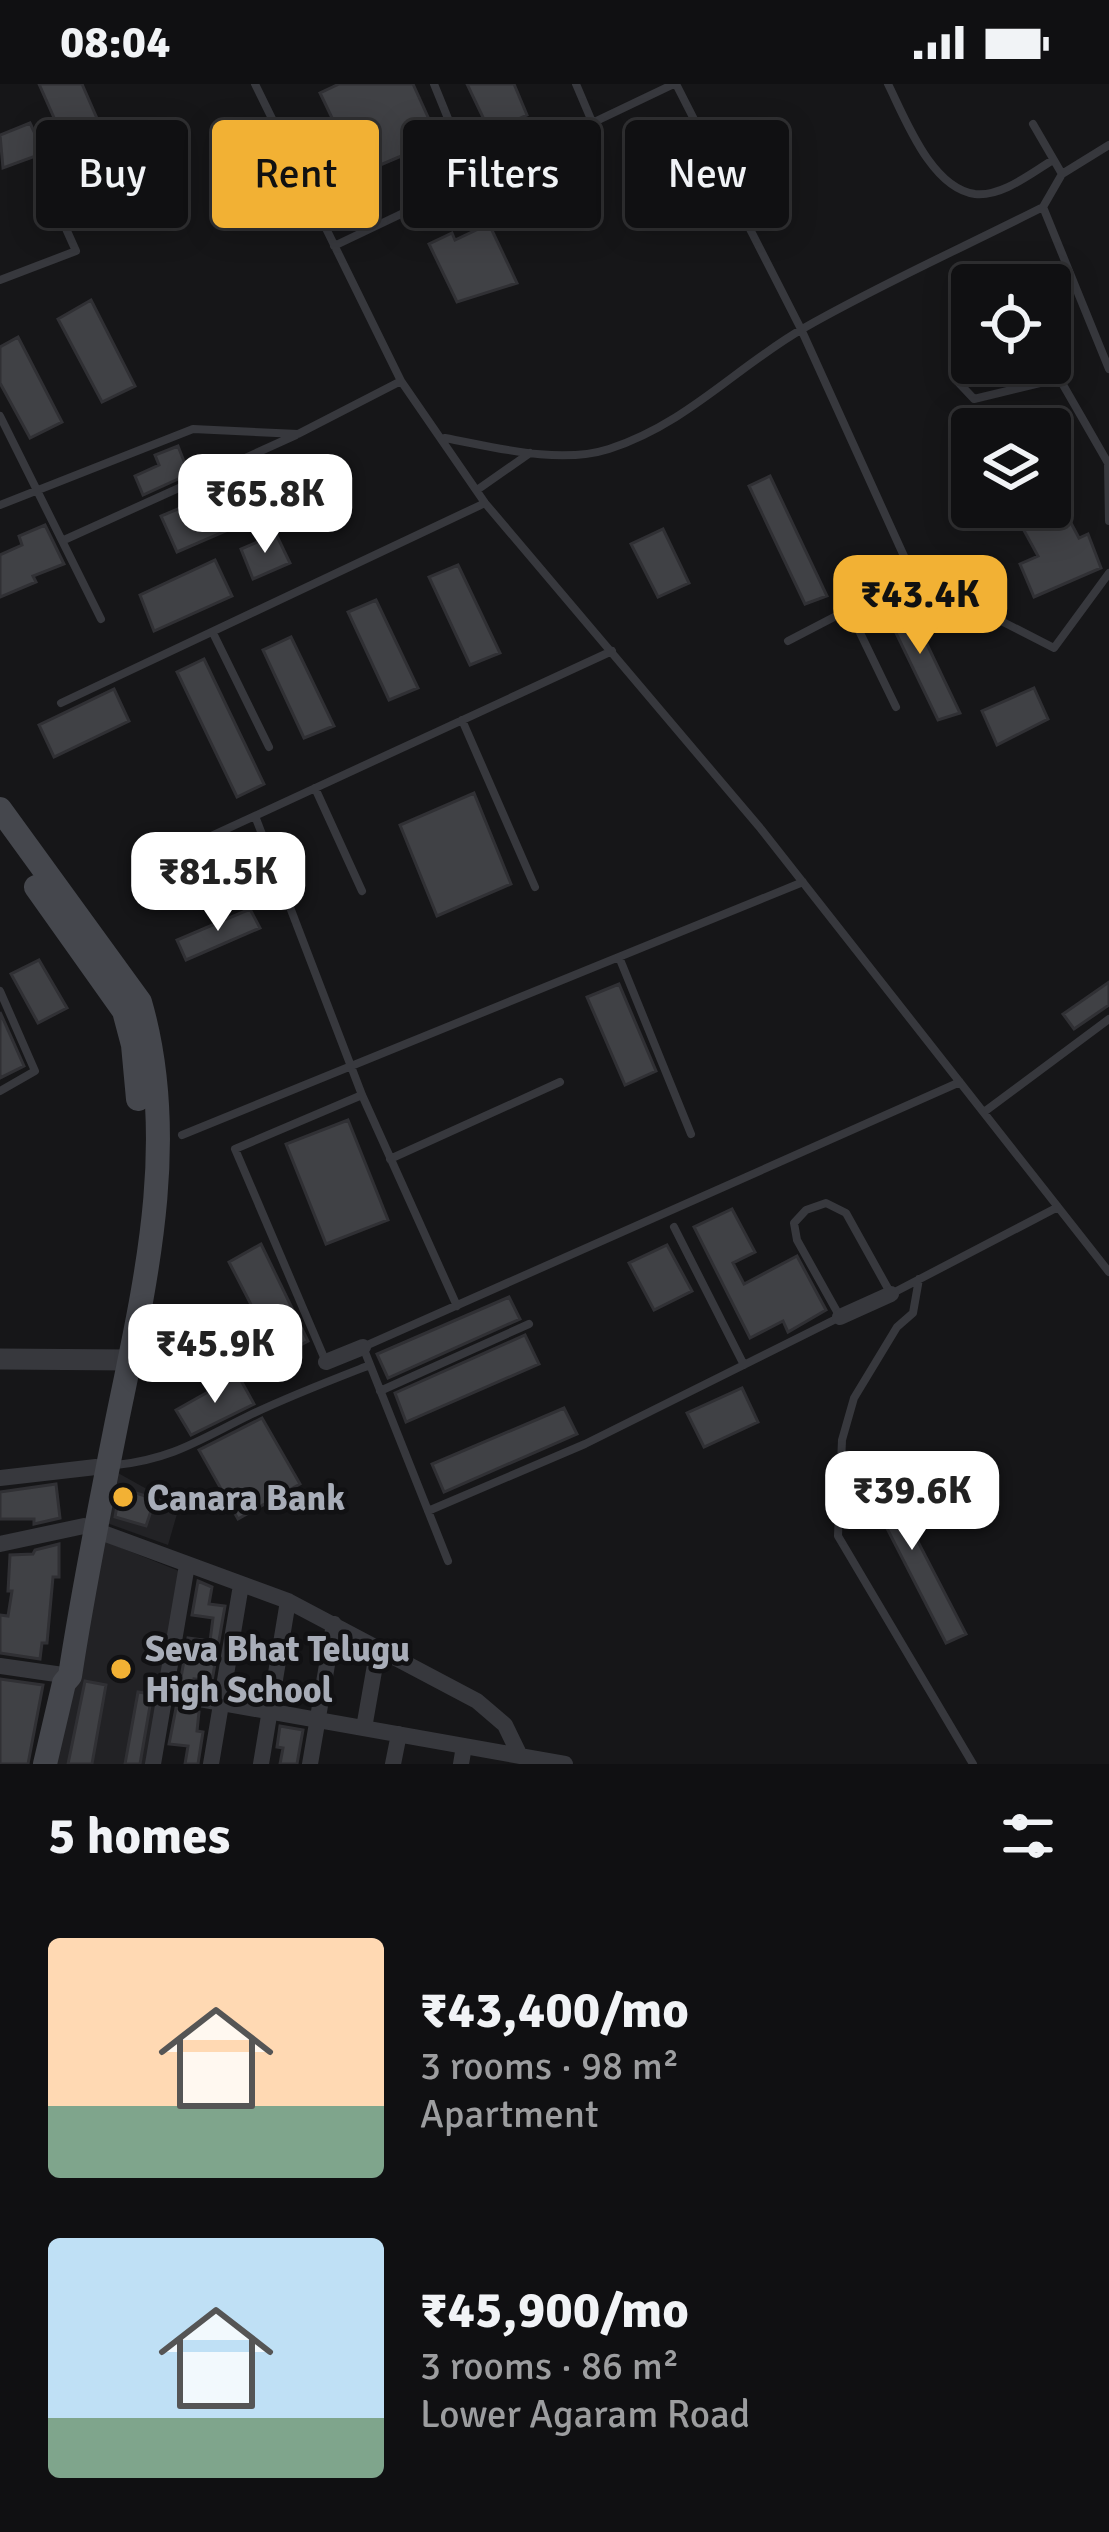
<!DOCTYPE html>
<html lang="en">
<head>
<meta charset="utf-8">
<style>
  :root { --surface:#101012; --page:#1e1e20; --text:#f1f3f6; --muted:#9c9d9f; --line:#303032; --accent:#f2b134 }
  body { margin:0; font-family:Signika,sans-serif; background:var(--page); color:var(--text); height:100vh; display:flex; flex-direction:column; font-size:45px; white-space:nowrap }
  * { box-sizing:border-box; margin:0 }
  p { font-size:39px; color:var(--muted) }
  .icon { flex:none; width:66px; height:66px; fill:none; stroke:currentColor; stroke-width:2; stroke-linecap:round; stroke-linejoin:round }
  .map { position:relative; height:1680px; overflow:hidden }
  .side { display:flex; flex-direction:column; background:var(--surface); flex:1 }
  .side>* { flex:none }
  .guide { position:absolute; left:36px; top:36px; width:1038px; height:108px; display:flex; gap:24px }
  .buttons { position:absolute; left:951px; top:180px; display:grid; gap:24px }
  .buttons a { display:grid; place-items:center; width:120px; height:120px; border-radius:12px; background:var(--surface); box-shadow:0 6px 30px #0003,0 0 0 3px var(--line); font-size:60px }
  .price { position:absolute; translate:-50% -102px; padding:0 27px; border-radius:24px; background:#fff; color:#222; font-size:39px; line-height:78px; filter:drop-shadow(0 3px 6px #0008) }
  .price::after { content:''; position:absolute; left:50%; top:72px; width:36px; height:27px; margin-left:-18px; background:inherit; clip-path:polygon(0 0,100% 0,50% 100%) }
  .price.current { background:var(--accent); color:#111 }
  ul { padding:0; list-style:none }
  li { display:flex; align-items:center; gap:36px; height:300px; padding:0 48px }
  li span { display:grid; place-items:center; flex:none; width:336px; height:240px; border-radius:12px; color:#555 }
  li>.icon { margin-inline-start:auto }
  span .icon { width:144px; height:144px; fill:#fffc; stroke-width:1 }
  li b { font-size:51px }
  h2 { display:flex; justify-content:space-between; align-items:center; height:144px; padding:0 48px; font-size:51px }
  .tag { padding:0 42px; border-radius:12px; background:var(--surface); box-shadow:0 6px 30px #0003,0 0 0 3px var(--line); font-size:42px; line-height:108px }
  .tag.current { background:var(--accent); color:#111 }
  .status { display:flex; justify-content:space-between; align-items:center; height:84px; padding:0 60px; background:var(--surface); direction:ltr }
  .status svg { height:33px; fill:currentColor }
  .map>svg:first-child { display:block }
</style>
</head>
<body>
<div class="status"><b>08:04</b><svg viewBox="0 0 49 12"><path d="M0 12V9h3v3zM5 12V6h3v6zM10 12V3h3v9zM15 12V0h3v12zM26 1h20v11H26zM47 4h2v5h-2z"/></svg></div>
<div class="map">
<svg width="1109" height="1680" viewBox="0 0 1109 1680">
  <rect width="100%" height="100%" fill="#161618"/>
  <!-- built -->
  <path fill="#222225" d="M 118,1389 L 179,1423 L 168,1461 L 104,1438 Z
    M 99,1455 L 184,1489 L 150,1680 L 56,1680 Z"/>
  <!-- building -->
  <path fill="#404145" stroke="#303034" stroke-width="3" d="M 39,0 L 82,0 L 99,39 L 63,54 Z
    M 339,0 L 413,0 L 442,64 L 410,78 L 406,70 L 359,90 L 320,9 Z
    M 467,0 L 514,0 L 527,31 L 490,48 Z
    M 30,39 L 44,69 L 3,84 L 0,51 Z
    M 489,140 L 517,199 L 457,218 L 429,160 L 452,149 L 455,156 Z
    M 91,216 L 135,302 L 102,318 L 58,235 Z
    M 18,253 L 62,338 L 30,354 L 0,299 L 0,263 Z
    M 178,362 L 189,390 L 143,411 L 135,392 L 159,381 L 155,371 Z
    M 770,392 L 827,512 L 805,520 L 749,402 Z
    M 250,395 L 267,429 L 177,468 L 161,432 Z
    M 1062,422 L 1079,454 L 1088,450 L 1101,484 L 1034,513 L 1020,480 L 1038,472 L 1021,441 Z
    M 45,441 L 64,480 L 33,492 L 36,498 L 0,513 L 0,471 L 22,461 L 19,452 Z
    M 663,445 L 689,499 L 658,513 L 631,460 Z
    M 276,450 L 290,479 L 253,495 L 241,465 Z
    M 215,476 L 232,512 L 154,547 L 140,511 Z
    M 458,481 L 500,569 L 470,581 L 429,493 Z
    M 902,508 L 960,629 L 938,636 L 881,518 Z
    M 376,516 L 418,604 L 389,616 L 348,528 Z
    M 291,553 L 334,642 L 304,654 L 263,566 Z
    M 204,575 L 264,700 L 237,713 L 177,588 Z
    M 1034,604 L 1048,635 L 997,661 L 982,627 Z
    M 114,605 L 129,637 L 54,673 L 39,641 Z
    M 474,709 L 511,800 L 437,832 L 400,741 Z
    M 236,770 L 246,789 L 172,821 L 163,801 Z
    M 250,825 L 260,844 L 186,876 L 177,856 Z
    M 39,876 L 67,924 L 38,939 L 11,890 Z
    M 1109,898 L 1109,921 L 1074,945 L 1063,930 Z
    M 619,900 L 656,987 L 625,1001 L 587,913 Z
    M 0,928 L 24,982 L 0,994 Z
    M 348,1036 L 388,1136 L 326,1160 L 286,1060 Z
    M 732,1125 L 755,1168 L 733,1179 L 744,1200 L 797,1172 L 826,1226 L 788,1248 L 783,1237 L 750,1254 L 694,1143 Z
    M 261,1160 L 308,1257 L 278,1273 L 229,1178 Z
    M 667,1161 L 692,1207 L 654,1226 L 629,1179 Z
    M 509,1213 L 520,1235 L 388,1294 L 377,1270 Z
    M 525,1251 L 539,1280 L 406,1338 L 395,1309 Z
    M 238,1291 L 254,1320 L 191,1351 L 176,1326 Z
    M 742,1304 L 758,1338 L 704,1363 L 687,1329 Z
    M 564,1324 L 577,1350 L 444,1408 L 432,1380 Z
    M 262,1334 L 300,1400 L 238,1435 L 199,1366 Z
    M 876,1377 L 966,1550 L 946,1559 L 858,1388 Z
    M 56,1400 L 60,1434 L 34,1440 L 34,1435 L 0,1435 L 0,1408 Z
    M 120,1404 L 155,1415 L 146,1442 L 115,1433 Z
    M 59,1460 L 59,1493 L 53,1493 L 47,1559 L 42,1559 L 40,1575 L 0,1569 L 0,1531 L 8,1532 L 12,1507 L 8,1507 L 10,1471 L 33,1470 L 35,1466 Z
    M 198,1497 L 212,1503 L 209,1520 L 225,1522 L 212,1597 L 194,1595 L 193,1601 L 180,1599 L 188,1554 L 210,1557 L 213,1534 L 192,1531 Z
    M 0,1595 L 43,1601 L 28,1680 L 0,1680 Z
    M 85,1597 L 106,1601 L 92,1680 L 68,1680 Z
    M 138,1608 L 152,1610 L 140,1680 L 125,1680 Z
    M 176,1624 L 199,1628 L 197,1647 L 203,1648 L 198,1680 L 185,1680 L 188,1662 L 169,1660 Z
    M 280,1642 L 303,1646 L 297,1680 L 280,1680 L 283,1664 L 277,1663 Z"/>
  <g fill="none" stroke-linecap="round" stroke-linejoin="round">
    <!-- service -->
    <path stroke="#37383d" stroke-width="8" d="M 255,0 L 401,297 L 485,419 L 761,745 L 1109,1188
      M 434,0 L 473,96
      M 576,0 L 593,40
      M 676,0 L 801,245 L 913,492 L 1054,564 L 1109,489
      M 888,0 C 905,34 931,104 975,110 C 1002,113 1031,89 1053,76
      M 1033,40 L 1062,90
      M 1043,123 L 1109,285
      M 334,162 L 674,0
      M 0,196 L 76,167 L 63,138 L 108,118 L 86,63
      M 958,298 L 974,315 L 1044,298 L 1062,299 L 1108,379 L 1109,437
      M 0,332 L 101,535
      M 445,354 C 494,363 559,381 609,365 C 688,339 736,283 804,244 C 881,200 964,163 1043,123 L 1062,90 L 1109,61
      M 477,406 L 530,369
      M 0,421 L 193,345 L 298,350 L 401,297
      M 64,456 L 296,351
      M 849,526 L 896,623
      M 213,549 L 269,663
      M 788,557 L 913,492
      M 61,619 L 485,419
      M 462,636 L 535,803
      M 315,704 L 362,807
      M 255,732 L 362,1011 L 457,1222
      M 155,778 L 612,567
      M 619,873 L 691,1050
      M 0,907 L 35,987 L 0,1007
      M 984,1028 L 1109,935
      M 182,1051 L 803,798
      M 390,1075 L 560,998
      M 674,1143 L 744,1281
      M 919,1195 L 913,1229 L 897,1243 L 854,1314 L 842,1356 L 838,1452 L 973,1680
      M 326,1278 L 235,1065 L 362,1011
      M 380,1307 L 529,1240
      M 116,1381 C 172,1375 199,1356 248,1332 C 287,1313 329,1297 370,1281
      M 428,1427 L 585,1360 L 840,1233 L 797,1156 L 794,1139 L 806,1126 L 826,1119 L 846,1129 L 891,1210 L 1058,1123
      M 448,1477 L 363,1263 L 960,998"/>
    <!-- minor -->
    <path stroke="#37383d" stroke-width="16" d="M 840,1233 L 891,1210
      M 326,1278 L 363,1263
      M 0,1394 L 96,1383
      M 0,1460 L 84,1442 L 288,1517 L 477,1617 L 505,1641 L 520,1672
      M 0,1582 L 70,1592
      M 166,1609 L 565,1680
      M 364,1644 L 378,1564
      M 153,1680 L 187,1481
      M 211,1680 L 241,1501
      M 261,1680 L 288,1517
      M 310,1680 L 334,1540
      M 393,1680 L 399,1650
      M 461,1680 L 464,1662"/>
    <!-- tertiary -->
    <path stroke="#37383d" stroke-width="21" d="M 0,1275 L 130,1276"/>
    <!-- secondary -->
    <path stroke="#45474d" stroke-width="24" d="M 0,725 L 140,918 C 180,1056 145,1201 117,1337 C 100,1422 83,1506 70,1592 L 64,1599 L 45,1680
      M 36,803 L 124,927 L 133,961 L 138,1015"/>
  </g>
  <!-- markers -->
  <g fill="#f2b134" stroke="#111113" stroke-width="4.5">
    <circle cx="123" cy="1413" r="12"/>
    <circle cx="121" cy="1585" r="12"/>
  </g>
  <g text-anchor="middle" stroke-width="9" stroke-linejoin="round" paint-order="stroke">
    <!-- poi labels -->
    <g font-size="36" font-weight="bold" fill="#a8adb8" stroke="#111113" text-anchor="start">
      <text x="147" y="1426">Canara Bank</text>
      <text x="145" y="1577">Seva Bhat Telugu<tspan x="145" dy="41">High School</tspan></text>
    </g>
  </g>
</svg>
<div class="buttons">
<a><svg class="icon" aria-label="locate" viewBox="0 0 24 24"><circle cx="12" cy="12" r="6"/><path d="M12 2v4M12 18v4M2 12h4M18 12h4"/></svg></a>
<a><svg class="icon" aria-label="layers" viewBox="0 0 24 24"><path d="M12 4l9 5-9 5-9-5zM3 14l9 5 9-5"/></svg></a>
</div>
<b class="price" style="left:265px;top:472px">₹65.8K</b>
<b class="price current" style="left:920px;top:573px">₹43.4K</b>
<b class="price" style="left:218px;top:850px">₹81.5K</b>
<b class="price" style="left:215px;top:1322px">₹45.9K</b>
<b class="price" style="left:912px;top:1469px">₹39.6K</b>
<div class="guide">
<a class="tag">Buy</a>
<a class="tag current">Rent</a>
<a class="tag">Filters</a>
<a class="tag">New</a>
</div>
</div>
<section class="side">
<h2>5 homes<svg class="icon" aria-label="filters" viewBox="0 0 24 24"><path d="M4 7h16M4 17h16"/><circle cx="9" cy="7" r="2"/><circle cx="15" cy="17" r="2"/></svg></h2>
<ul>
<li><span style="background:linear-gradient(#ffd9b3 70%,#7fa58c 0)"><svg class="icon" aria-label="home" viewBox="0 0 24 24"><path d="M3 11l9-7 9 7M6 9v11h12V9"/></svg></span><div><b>₹43,400/mo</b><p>3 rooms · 98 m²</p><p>Apartment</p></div></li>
<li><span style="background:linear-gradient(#bfe0f5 75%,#7fa58c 0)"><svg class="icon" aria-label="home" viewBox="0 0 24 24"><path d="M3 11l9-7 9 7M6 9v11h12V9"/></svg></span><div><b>₹45,900/mo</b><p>3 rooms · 86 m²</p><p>Lower Agaram Road</p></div></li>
</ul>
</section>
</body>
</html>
